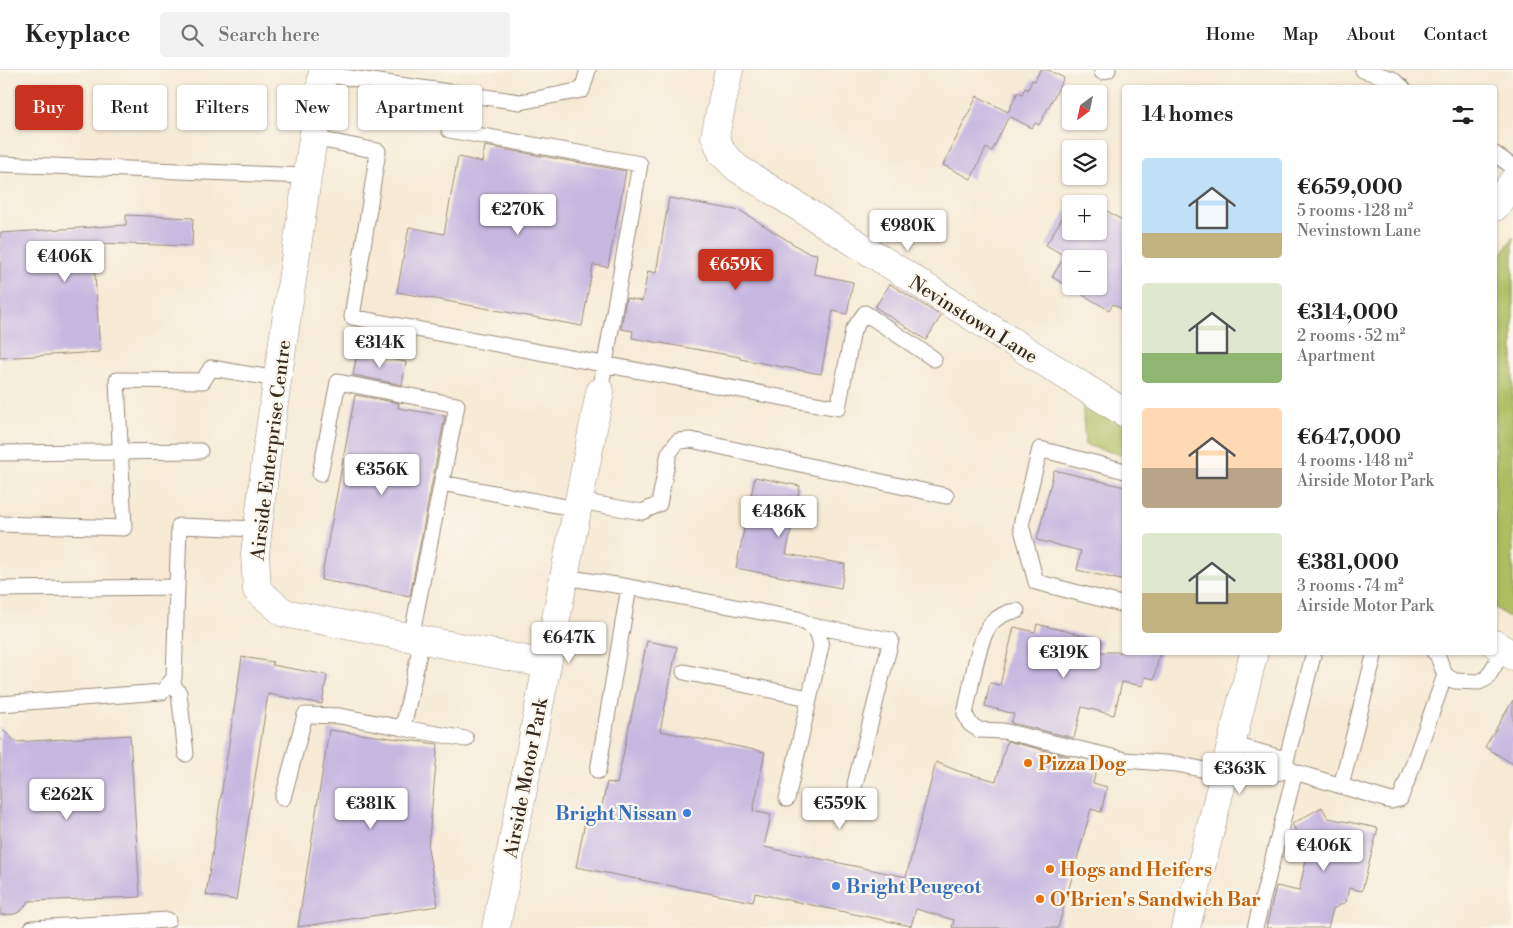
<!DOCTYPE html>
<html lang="en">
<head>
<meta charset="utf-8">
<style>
  :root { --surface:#fff; --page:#f2f2f2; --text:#222; --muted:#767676; --line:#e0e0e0; --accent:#c8321e }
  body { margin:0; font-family:"Libre Bodoni",serif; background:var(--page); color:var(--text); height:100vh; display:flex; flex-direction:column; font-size:19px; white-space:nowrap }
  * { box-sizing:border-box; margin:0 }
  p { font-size:16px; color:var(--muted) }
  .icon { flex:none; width:28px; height:28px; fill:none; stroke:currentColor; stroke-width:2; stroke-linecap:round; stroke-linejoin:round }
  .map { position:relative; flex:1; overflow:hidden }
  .drawer { position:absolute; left:1122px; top:15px; width:375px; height:570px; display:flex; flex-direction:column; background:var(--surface); border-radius:5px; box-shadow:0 1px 4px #0004 }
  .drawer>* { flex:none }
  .hud { position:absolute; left:15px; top:15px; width:475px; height:45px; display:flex; gap:10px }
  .needle { width:32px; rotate:213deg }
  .tools { position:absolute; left:1062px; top:15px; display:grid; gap:10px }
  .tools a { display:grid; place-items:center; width:45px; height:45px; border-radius:5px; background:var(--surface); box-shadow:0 1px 4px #0004; font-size:25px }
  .price { position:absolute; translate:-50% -42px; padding:0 11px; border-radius:5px; background:#fff; color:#222; font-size:16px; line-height:32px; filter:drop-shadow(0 1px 2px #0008) }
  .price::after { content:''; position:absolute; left:50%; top:30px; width:15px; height:11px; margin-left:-8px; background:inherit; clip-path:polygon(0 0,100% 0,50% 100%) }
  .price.active { background:var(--accent); color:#fff }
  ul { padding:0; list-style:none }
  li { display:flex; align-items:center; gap:15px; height:125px; padding:0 20px }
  li span { display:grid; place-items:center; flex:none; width:140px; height:100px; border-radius:5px; color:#555 }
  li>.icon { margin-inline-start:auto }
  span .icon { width:60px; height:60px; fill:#fffc; stroke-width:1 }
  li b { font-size:21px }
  h2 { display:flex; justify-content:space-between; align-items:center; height:60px; padding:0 20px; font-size:21px }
  .pill { padding:0 18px; border-radius:5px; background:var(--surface); box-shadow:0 1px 4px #0004; font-size:18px; line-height:45px }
  .pill.active { background:var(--accent); color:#fff }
  header { display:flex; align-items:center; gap:30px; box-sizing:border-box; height:70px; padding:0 25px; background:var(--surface); border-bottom:1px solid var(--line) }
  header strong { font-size:24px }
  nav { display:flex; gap:28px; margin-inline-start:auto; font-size:18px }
  .search { width:350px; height:45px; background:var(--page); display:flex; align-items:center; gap:12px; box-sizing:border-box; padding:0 18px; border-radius:5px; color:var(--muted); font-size:19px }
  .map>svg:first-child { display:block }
</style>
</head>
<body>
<header>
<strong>Keyplace</strong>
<div class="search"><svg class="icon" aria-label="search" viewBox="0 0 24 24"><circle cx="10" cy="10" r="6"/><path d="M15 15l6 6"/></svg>Search here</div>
<nav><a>Home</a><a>Map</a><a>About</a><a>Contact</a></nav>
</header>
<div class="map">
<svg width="1513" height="858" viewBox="0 0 1513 858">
  <rect width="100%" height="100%" fill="#fbf7ec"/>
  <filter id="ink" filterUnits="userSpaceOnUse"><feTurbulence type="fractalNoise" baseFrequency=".02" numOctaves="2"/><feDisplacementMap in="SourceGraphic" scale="10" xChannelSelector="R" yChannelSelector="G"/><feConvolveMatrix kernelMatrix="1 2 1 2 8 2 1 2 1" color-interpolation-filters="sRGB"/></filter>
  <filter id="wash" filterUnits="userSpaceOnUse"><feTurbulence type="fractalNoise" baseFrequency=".0096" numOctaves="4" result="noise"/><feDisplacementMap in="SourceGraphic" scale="20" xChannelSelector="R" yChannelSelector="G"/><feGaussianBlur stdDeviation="1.12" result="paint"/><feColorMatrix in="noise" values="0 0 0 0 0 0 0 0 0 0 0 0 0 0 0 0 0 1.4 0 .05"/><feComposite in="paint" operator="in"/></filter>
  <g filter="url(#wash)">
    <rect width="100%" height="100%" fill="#f6ead5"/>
    <!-- green -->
    <path fill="#adbd60" stroke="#74743f" d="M 1513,167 L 1513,550 L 1495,538 L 1495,194 Z
      M 1082,329 L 1125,355 L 1125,386 L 1085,375 Z"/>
    <g id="blocks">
      <!-- building -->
      <path fill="#c6b7e0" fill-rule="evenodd" d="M 1040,0 L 1048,0 L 1064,8 L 1039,55 L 1035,53 L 1032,58 L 1009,46 L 992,81 L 986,78 L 971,109 L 943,95 L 977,26 L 1008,42 L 1018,22 L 1022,24 L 1025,18 L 1028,20 L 1032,10 L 1035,11 Z
        M 485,76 L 626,101 L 608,197 L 593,195 L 582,256 L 397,222 L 409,157 L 444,164 L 458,87 L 482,92 Z
        M 669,128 L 741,141 L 806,182 L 817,184 L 814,204 L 853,212 L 847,244 L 833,241 L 821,304 L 740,289 L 740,287 L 632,268 L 633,261 L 621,259 L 626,228 L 642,231 L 648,201 L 656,203 Z
        M 1072,131 L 1076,134 L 1071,134 L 1071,161 L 1099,161 L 1099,136 L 1125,152 L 1125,241 L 1113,234 L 1109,240 L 1052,207 L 1065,186 L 1046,175 ZM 1071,189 L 1099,189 L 1099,216 L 1071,216 Z
        M 126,145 L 193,148 L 192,176 L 93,173 L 100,282 L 0,288 L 0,163 L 126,155 Z
        M 890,214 L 941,246 L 926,270 L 875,237 Z
        M 357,283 L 406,292 L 402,315 L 353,305 Z
        M 355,325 L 399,333 L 398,338 L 445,346 L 410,526 L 321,510 Z
        M 1054,400 L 1125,417 L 1125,511 L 1077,500 L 1081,481 L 1037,470 Z
        M 755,407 L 800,416 L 786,484 L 845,494 L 841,518 L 736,498 Z
        M 1037,554 L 1102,570 L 1099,582 L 1160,582 L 1154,609 L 1145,607 L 1143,616 L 1122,612 L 1114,645 L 1082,637 L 1074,668 L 1011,653 L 1014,644 L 985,636 L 990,613 L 1000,615 L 1014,557 L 1035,562 Z
        M 647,571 L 677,577 L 660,661 L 765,682 L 753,741 L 771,745 L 764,777 L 906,807 L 936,692 L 958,701 L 996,711 L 1007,671 L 1070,687 L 1068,695 L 1096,702 L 1093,713 L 1107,717 L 1101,742 L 1091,739 L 1058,858 L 952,858 L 954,850 L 916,839 L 911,856 L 755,823 L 753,832 L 576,797 L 586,747 L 599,750 L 607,712 L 617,714 Z
        M 242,587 L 273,592 L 272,595 L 327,605 L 322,634 L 268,624 L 236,830 L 206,825 Z
        M 1513,630 L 1513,694 L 1485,677 Z
        M 0,657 L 16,672 L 130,665 L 140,827 L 29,831 L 22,840 L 15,844 L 0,845 Z
        M 329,660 L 438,674 L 428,778 L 438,836 L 298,857 Z
        M 1322,737 L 1328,748 L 1378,758 L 1362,821 L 1349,818 L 1346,832 L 1333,839 L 1328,858 L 1266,858 L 1276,816 L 1299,821 L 1308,781 L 1292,754 Z"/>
    </g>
  </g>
  <g filter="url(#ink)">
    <use href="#blocks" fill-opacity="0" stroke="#988a7a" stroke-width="1"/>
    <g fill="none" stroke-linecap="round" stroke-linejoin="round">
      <defs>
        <path id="lane" d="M 1363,0 L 1392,9 L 1403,18
          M 1102,2 L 1108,0
          M 322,4 L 520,32 L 582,20 L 588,0
          M 449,60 L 640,94 L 600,322
          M 313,68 L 378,81 L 352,247 L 838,338 L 853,260 L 865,243 L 934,289
          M 1495,84 L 1513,97
          M 0,94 L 306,106
          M 0,383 L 200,381
          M 1125,401 L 1040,379 L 1021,455 L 1036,512 L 1125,535
          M 320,404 L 338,312 L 457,335 L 411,568
          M 442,413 L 577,439
          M 579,431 L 642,442 L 659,434 L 669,383 L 678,371 L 691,370 L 946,426
          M 0,454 L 124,458 L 117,310 L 203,311 L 211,298 L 277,309
          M 564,507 L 629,517 L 798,549 C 814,557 818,558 821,576 L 787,729
          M 0,519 L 177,517
          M 1017,541 C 1007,541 993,549 988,558 C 977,575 970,622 965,644 L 970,654 L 979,660 L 1003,661 L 1125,690 L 1177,694 L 1224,704
          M 812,556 L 891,570 L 855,714
          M 422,570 L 403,658 L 466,669
          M 1434,582 L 1437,584 L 1445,605
          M 684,602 L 809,628
          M 171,612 L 179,623 L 186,684
          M 0,634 L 162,622 L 174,608 L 179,456 L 258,459
          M 1231,674 L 1278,687 L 1291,700 L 1295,702 L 1391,731 L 1400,729 L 1409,706 L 1445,605 L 1455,611 L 1479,612 L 1487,608 L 1504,580
          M 1227,692 L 1272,704 L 1291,700
          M 1285,695 L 1314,582
          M 598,701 L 629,517
          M 1341,716 L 1375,582
          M 283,728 L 305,645 L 340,646 L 403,658
          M 32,858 L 168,850
          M 1255,858 L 1295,702"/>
        <path id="street" d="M 323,0 L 267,380 L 255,484 L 257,520 L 284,543 L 547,594
          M 729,0 L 715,66 L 722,83 L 737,98 L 1125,343
          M 1495,137 L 1513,111
          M 1495,574 L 1513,586
          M 496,858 L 600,322
          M 1186,858 L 1254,582"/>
      </defs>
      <!-- lane casing -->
      <use href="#lane" stroke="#988a7a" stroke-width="17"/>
      <!-- street casing -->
      <use href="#street" stroke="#988a7a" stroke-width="29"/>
      <!-- lane -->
      <use href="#lane" stroke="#fff" stroke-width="15"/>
      <!-- street -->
      <use href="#street" stroke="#fff" stroke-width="28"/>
    </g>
  </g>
  <!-- markers -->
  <g fill="#e8710a" stroke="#fbf7ec" stroke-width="2">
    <circle cx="1028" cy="693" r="5"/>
    <circle cx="1050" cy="799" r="5"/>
    <circle cx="1040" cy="829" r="5"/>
  </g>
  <g fill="#3f7fe0" stroke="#fbf7ec" stroke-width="2">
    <circle cx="687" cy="743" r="5"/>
    <circle cx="836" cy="816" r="5"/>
  </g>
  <g text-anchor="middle" stroke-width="4.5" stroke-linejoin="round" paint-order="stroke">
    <!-- street labels -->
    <g font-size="19" fill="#3b2a1e" stroke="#fbf7ec">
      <text transform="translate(974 249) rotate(32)" y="7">Nevinstown Lane</text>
      <text transform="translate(270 380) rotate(-83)" y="7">Airside Enterprise Centre</text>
      <text transform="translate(525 708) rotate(-79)" y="7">Airside Motor Park</text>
    </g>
    <!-- food labels -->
    <g font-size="19" font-weight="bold" fill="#c56008" stroke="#fbf7ec" text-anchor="start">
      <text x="1038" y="700">Pizza Dog</text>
      <text x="1060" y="806">Hogs and Heifers</text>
      <text x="1050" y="836">O'Brien's Sandwich Bar</text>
    </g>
    <!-- shop labels -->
    <g font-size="19" font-weight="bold" fill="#366cbe" stroke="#fbf7ec" text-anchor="end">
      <text x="677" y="750">Bright Nissan</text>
      <text x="846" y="823" text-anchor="start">Bright Peugeot</text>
    </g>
  </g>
</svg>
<div class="tools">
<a><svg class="needle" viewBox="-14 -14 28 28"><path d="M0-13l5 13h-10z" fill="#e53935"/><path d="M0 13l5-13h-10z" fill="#767676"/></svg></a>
<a><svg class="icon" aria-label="layers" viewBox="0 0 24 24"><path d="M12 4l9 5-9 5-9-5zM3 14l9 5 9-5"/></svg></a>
<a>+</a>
<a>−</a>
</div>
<b class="price" style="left:518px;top:166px">€270K</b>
<b class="price" style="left:908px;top:182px">€980K</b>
<b class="price" style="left:65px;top:213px">€406K</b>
<b class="price active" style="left:736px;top:221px">€659K</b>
<b class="price" style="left:380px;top:299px">€314K</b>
<b class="price" style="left:382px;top:426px">€356K</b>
<b class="price" style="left:779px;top:468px">€486K</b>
<b class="price" style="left:569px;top:594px">€647K</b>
<b class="price" style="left:1064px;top:609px">€319K</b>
<b class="price" style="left:1240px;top:725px">€363K</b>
<b class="price" style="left:67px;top:751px">€262K</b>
<b class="price" style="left:371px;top:760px">€381K</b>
<b class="price" style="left:840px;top:760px">€559K</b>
<b class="price" style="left:1324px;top:802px">€406K</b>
<div class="hud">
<a class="pill active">Buy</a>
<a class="pill">Rent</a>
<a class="pill">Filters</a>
<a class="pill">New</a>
<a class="pill">Apartment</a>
</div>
<section class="drawer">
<h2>14 homes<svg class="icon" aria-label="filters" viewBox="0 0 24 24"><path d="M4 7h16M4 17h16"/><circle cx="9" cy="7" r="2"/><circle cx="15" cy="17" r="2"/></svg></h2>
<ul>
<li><span style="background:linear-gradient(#bfe0f5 75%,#c2b280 0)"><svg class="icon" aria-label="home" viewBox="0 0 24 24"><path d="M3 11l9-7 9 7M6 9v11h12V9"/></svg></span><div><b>€659,000</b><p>5 rooms · 128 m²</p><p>Nevinstown Lane</p></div></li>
<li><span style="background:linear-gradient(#dfe7d0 70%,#8fb573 0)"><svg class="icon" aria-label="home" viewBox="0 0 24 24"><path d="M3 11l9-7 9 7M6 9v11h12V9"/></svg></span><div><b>€314,000</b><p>2 rooms · 52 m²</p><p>Apartment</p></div></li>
<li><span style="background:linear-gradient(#ffd9b3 60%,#b9a48a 0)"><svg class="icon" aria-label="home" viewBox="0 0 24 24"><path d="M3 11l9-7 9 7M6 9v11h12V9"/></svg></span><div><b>€647,000</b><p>4 rooms · 148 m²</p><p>Airside Motor Park</p></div></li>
<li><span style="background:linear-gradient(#dfe7d0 60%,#c2b280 0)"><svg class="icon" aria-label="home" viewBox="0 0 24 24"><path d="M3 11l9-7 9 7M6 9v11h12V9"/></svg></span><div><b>€381,000</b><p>3 rooms · 74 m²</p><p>Airside Motor Park</p></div></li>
</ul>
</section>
</div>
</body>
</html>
